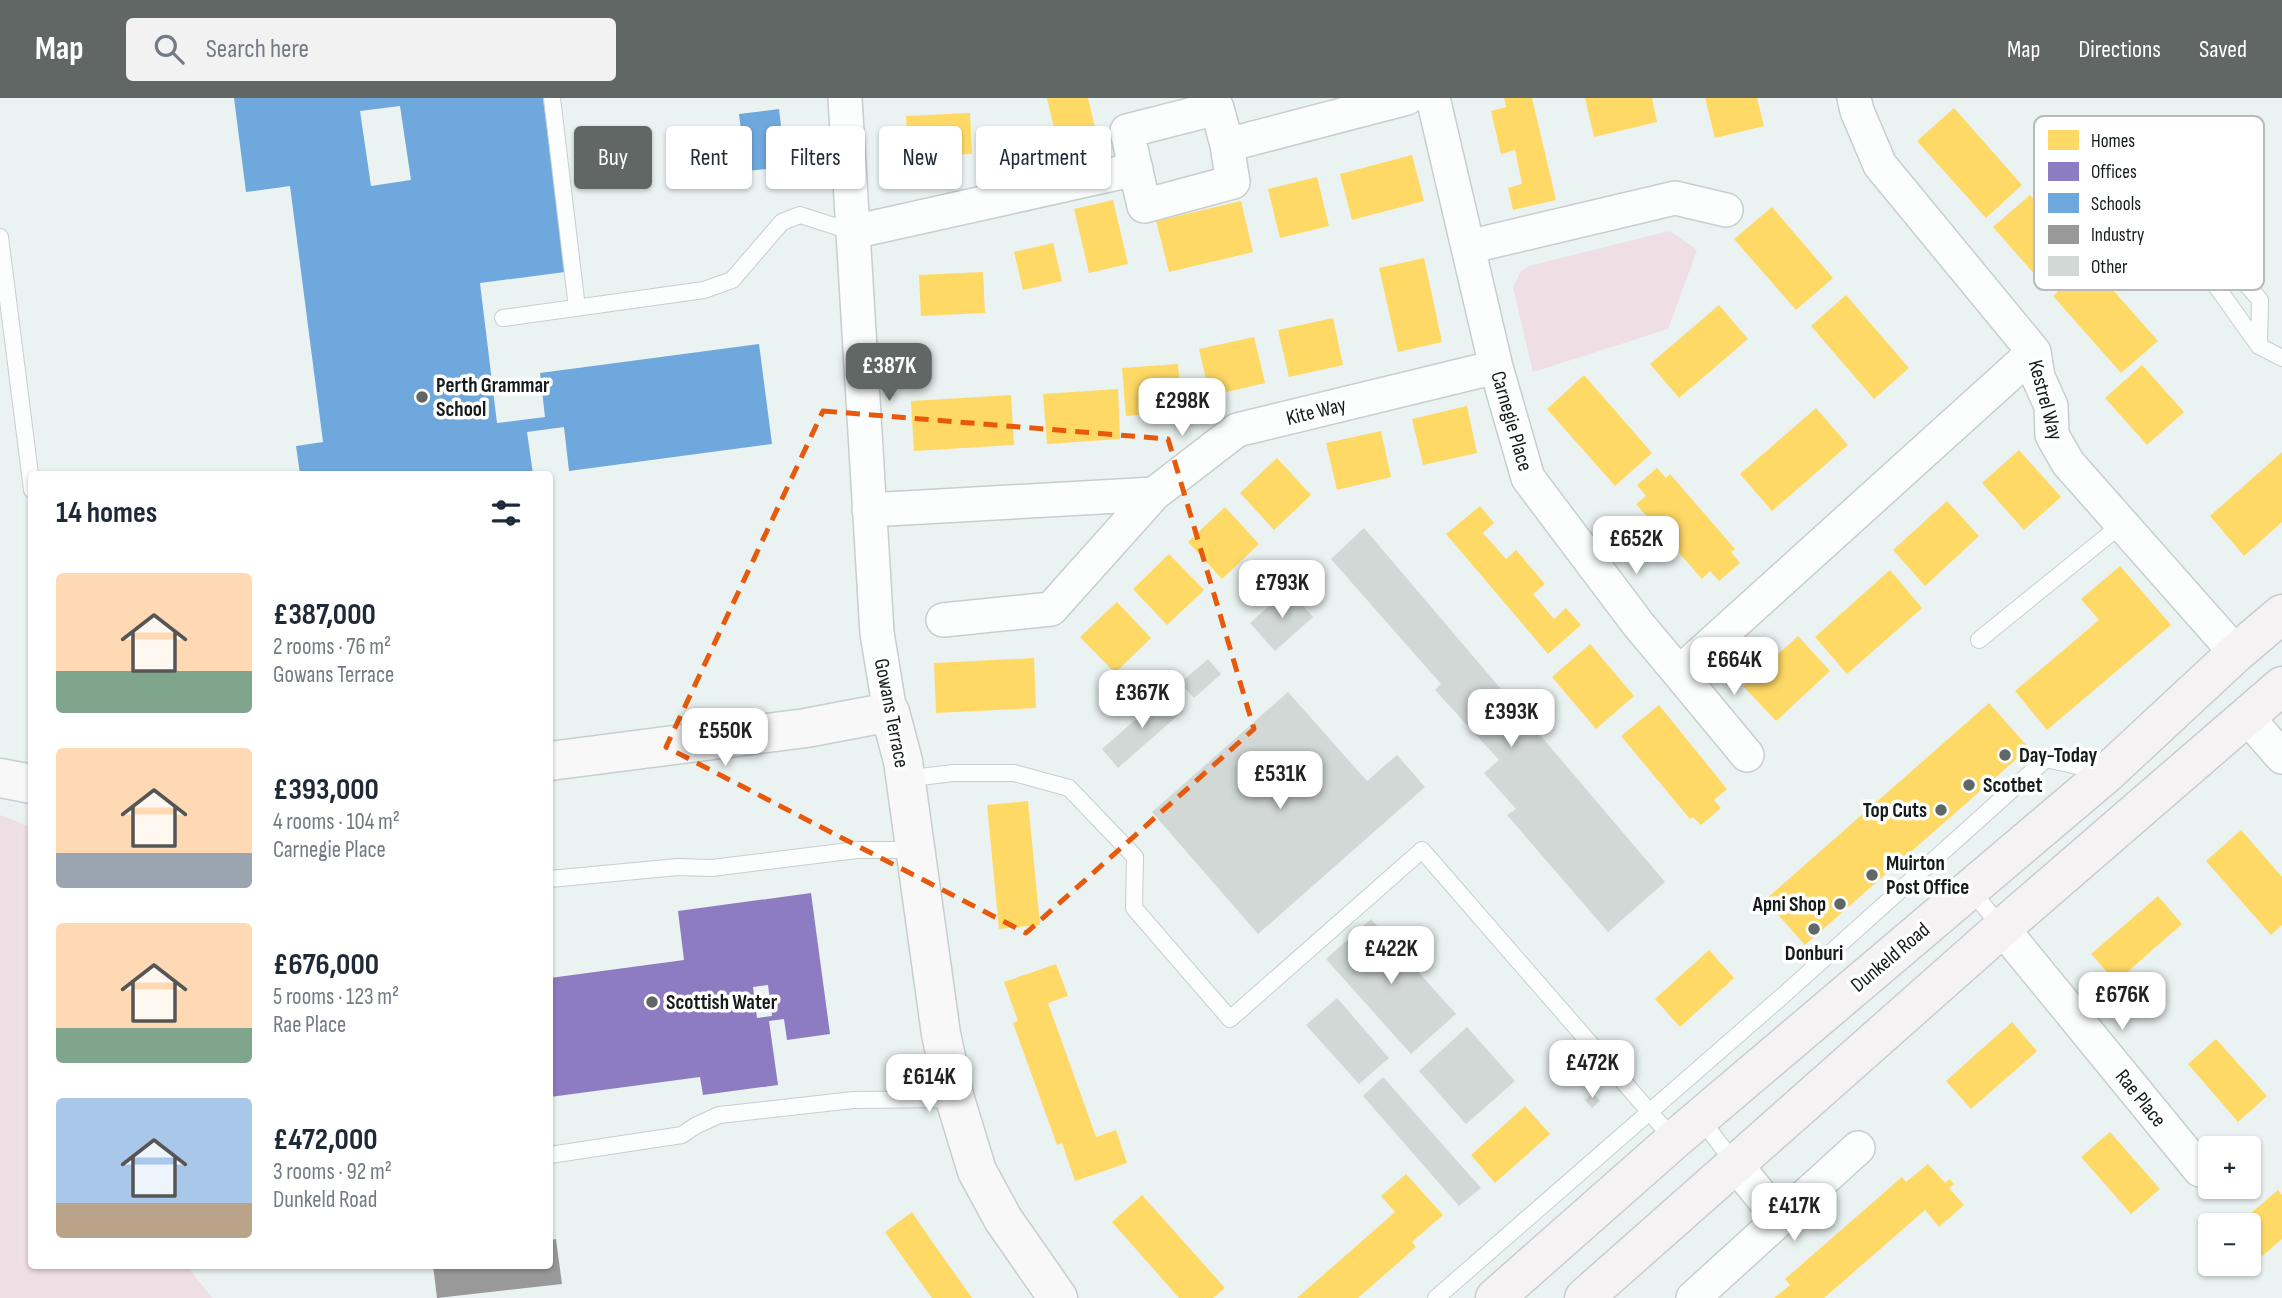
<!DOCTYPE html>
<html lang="en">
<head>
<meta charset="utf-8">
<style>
  :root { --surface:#fff; --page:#f2f2f3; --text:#1f2937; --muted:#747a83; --accent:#606765 }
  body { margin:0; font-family:"Sofia Sans Condensed",sans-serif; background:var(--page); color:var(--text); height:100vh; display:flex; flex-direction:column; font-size:26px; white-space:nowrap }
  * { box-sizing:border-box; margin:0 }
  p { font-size:23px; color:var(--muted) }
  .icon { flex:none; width:38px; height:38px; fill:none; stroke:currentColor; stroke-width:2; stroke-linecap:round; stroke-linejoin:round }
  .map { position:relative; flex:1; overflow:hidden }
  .drawer { position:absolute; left:28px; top:373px; width:525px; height:798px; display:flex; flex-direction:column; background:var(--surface); border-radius:7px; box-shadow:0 2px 5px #0004 }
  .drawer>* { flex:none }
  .hud { position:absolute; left:574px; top:28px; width:665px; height:63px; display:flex; gap:14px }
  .controls { position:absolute; left:2198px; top:1038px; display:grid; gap:14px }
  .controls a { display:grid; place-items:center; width:63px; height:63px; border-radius:7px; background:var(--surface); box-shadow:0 2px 5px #0004; font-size:35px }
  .price { position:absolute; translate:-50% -60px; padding:0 16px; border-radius:14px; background:#fff; color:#222; font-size:23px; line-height:46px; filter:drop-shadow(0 2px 4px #0008) }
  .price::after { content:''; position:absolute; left:50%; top:42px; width:21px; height:16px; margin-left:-10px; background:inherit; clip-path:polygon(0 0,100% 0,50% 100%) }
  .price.selected { background:var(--accent); color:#fff }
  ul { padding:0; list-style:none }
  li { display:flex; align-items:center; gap:21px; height:175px; padding:0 28px }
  li span { display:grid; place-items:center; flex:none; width:196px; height:140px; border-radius:7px; color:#555 }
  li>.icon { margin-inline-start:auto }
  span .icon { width:84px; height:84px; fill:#fffc; stroke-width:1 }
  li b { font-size:30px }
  h2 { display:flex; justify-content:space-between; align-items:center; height:84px; padding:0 28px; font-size:30px }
  .pill { padding:0 24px; border-radius:7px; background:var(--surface); box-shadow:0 2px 5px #0004; font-size:24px; line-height:63px }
  .pill.selected { background:var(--accent); color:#fff }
  header { display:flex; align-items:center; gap:42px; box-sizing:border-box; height:98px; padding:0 35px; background:var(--accent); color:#fff }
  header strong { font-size:33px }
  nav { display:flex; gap:38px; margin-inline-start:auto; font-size:24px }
  .search { width:490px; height:63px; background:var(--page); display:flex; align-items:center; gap:18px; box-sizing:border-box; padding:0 24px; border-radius:7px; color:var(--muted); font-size:26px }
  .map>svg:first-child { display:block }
</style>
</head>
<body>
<header>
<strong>Map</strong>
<div class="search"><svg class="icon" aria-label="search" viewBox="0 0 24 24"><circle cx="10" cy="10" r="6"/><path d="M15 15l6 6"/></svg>Search here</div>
<nav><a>Map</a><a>Directions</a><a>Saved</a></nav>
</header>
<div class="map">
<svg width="2282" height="1200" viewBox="0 0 2282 1200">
  <rect width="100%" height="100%" fill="#eaf3f1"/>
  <!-- green -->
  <path fill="#efdee3" d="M 1670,133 L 1697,152 L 1668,231 L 1533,274 L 1513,189 L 1521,173 L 1529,168 Z
    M 0,717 L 31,729 L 32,1167 L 189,1167 L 190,1172 L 212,1200 L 0,1200 Z"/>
  <!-- homes -->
  <path fill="#ffd966" d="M 1047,0 L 1088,0 L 1099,46 L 1060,55 Z
    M 1504,0 L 1532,0 L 1556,102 L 1513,112 L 1508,90 L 1522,86 L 1515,52 L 1501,56 L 1491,13 L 1506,9 Z
    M 1585,0 L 1652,0 L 1657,24 L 1594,39 Z
    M 1705,0 L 1757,0 L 1764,28 L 1715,40 Z
    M 1954,10 L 2022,87 L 1986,120 L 1917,43 Z
    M 970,15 L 972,56 L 908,59 L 906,18 Z
    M 1412,57 L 1424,103 L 1352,122 L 1340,76 Z
    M 1317,79 L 1329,128 L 1280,140 L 1268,91 Z
    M 2030,97 L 2081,155 L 2044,187 L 1993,129 Z
    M 1113,102 L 1128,166 L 1089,175 L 1074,111 Z
    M 1241,103 L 1253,154 L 1169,174 L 1156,123 Z
    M 1772,109 L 1833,180 L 1796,212 L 1734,141 Z
    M 1053,145 L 1062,183 L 1023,192 L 1014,154 Z
    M 1424,160 L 1442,244 L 1398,254 L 1379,170 Z
    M 2090,166 L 2158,243 L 2121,275 L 2053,198 Z
    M 983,174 L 985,215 L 921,218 L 919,177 Z
    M 1846,197 L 1909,270 L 1874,301 L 1811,228 Z
    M 1719,207 L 1748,241 L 1679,300 L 1650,266 Z
    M 1333,220 L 1343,267 L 1289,279 L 1278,232 Z
    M 1254,239 L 1265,285 L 1210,298 L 1199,251 Z
    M 1178,266 L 1182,313 L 1126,318 L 1122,270 Z
    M 2142,267 L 2184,314 L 2147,347 L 2105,300 Z
    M 1584,277 L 1652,355 L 1615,388 L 1547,311 Z
    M 1118,291 L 1120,341 L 1047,346 L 1043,296 Z
    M 1011,297 L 1014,347 L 914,353 L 911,303 Z
    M 1467,308 L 1477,355 L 1423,367 L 1412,321 Z
    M 1816,310 L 1848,347 L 1772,413 L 1740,376 Z
    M 1381,333 L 1391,379 L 1337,392 L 1326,345 Z
    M 2019,352 L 2061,399 L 2024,432 L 1982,385 Z
    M 2282,354 L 2282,424 L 2244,458 L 2210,418 Z
    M 1277,360 L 1311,397 L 1274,432 L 1240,395 Z
    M 1657,370 L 1666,380 L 1670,376 L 1735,451 L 1731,454 L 1740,465 L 1719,483 L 1710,473 L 1702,481 L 1636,406 L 1646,398 L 1637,387 Z
    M 1947,403 L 1979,438 L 1925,488 L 1893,452 Z
    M 1480,408 L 1494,425 L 1483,435 L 1506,461 L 1516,452 L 1545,486 L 1533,496 L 1543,508 L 1554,521 L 1566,510 L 1581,527 L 1548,556 L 1446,436 Z
    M 1225,409 L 1259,446 L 1222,481 L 1188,444 Z
    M 1169,456 L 1204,492 L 1167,527 L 1133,491 Z
    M 2120,468 L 2171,527 L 2047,632 L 2015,593 L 2099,522 L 2081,501 Z
    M 1890,472 L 1922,510 L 1847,576 L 1815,539 Z
    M 1117,504 L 1151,540 L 1115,575 L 1080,539 Z
    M 1798,538 L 1830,573 L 1776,623 L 1743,588 Z
    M 1590,546 L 1634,598 L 1596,631 L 1552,579 Z
    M 1034,560 L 1036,610 L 936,615 L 934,565 Z
    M 1989,605 L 2029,650 L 1805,847 L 1765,802 Z
    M 1659,607 L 1727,691 L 1714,702 L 1721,710 L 1701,727 L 1693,719 L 1690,721 L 1621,638 Z
    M 1028,703 L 1040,827 L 999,831 L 987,707 Z
    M 2241,732 L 2282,779 L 2282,827 L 2271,837 L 2206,763 Z
    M 2158,798 L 2182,826 L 2116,884 L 2091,856 Z
    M 1709,852 L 1734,880 L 1680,929 L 1655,901 Z
    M 1056,866 L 1068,898 L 1048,905 L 1096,1039 L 1116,1032 L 1127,1065 L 1075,1083 L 1062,1045 L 1057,1047 L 1013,925 L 1018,923 L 1004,884 Z
    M 2012,924 L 2037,953 L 1971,1011 L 1946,983 Z
    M 2216,941 L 2267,998 L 2238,1024 L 2188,966 Z
    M 1525,1008 L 1550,1036 L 1495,1085 L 1471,1057 Z
    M 2110,1034 L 2160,1091 L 2131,1116 L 2081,1059 Z
    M 1928,1066 L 1945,1085 L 1950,1081 L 1954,1086 L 1949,1090 L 1964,1107 L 1939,1129 L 1925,1112 L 1824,1200 L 1774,1200 L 1790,1187 L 1785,1181 L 1902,1079 L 1906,1084 Z
    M 1406,1076 L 1443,1117 L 1412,1144 L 1416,1149 L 1358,1200 L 1297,1200 L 1395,1114 L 1381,1098 Z
    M 2278,1092 L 2282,1097 L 2282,1141 L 2247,1171 L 2242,1166 L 2249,1166 L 2249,1127 L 2237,1127 Z
    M 1142,1097 L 1225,1190 L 1213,1200 L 1179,1200 L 1112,1124 Z
    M 912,1114 L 933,1145 L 972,1200 L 932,1200 L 906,1164 L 885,1134 Z"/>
  <!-- offices -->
  <path fill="#8e7cc3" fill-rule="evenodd" d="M 811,795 L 830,936 L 787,942 L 784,921 L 769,923 L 778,987 L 703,997 L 700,979 L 550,999 L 550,880 L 684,862 L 678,813 ZM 768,887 L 772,918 L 757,920 L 753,889 Z"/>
  <!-- schools -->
  <path fill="#6fa8dc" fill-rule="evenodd" d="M 234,0 L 543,0 L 565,174 L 480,185 L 497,325 L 545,319 L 540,275 L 759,246 L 772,346 L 569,373 L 564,329 L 527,334 L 533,376 L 300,376 L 296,348 L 323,344 L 290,88 L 246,94 ZM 400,8 L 411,82 L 371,88 L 360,13 Z
    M 779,11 L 786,69 L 746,73 L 739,16 Z"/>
  <!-- industry -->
  <path fill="#999" d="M 556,1141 L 562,1186 L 437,1200 L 433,1167 L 550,1167 L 550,1142 Z"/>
  <!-- building -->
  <path fill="#d1d8d6" d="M 1364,430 L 1665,784 L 1608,834 L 1507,717 L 1516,711 L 1484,675 L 1499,662 L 1435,592 L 1441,586 L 1331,461 Z
    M 1288,491 L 1313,519 L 1275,553 L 1250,525 Z
    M 1208,561 L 1221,576 L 1194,600 L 1180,585 Z
    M 1167,594 L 1183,613 L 1118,670 L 1102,651 Z
    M 1288,594 L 1367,683 L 1397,657 L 1425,689 L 1258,836 L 1152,714 Z
    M 1371,821 L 1456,916 L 1411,956 L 1326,861 Z
    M 1337,900 L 1389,960 L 1359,986 L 1306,927 Z
    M 1467,929 L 1515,983 L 1466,1026 L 1419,973 Z
    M 1383,979 L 1481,1090 L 1459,1108 L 1363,998 Z
    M 1593,995 L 1600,1003 L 1592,1010 L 1585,1002 Z"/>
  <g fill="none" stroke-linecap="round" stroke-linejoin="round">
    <defs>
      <path id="lane" d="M 552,0 L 577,210
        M 2208,102 L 2181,116 L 2177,128 L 2184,143 L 2259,248 L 2282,260
        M 0,139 L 32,392
        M 2184,143 L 2218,154 L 2260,202 L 2259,248
        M 503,220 L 704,192 L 732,182 L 782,124 L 800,117 L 853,134
        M 1979,542 L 2122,426
        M 904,681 L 953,675 L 1014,675 L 1069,690 L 1135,759 L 1134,810 L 1230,921 L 1422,752 L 1674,1042
        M 550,781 L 678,769 L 712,770 L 857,752 L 913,752
        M 1970,791 L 2002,830
        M 1700,1020 L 1735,1066
        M 550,1057 L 682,1037 L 695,1028 L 719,1017 L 853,1002 L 955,1001
        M 1436,1200 L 1787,894 L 2046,661 L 2104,674"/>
      <path id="street" d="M 845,0 L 877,535 L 890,614
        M 1433,0 L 1496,269 L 1528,380 L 1638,526 L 1679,575 L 2034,254
        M 1854,0 L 1857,13 L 1880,67 L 2034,254 L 2038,279 L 2051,308 L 2052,337 L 2068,365 L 2236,555
        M 1217,10 L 1227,47 L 1233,84 L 1144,108 L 1127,33 Z
        M 1227,47 L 1407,0
        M 853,134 L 1136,71
        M 1468,149 L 1675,100 L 1726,112
        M 869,412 L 1154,396 L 1237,332 L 1496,269
        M 943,522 L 1051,511 L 1154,396
        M 1679,575 L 1747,657
        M 2247,619 L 2282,659
        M 2002,830 L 2200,1072
        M 1735,1066 L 1780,1121
        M 1693,1200 L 1858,1050"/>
      <path id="secondary" d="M 550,663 L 806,630 L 890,614 L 903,663 L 941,936 L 955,1001 L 977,1073 L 1003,1121 L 1058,1200
        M 0,680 L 32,686"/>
      <path id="primary" d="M 1495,1200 L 1674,1042 L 2107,675 L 2236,555 L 2282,516
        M 1584,1200 L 2002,830 L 2282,588"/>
    </defs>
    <!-- lane casing -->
    <use href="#lane" stroke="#c7cfcd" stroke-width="18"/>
    <!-- street casing -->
    <use href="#street" stroke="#c7cfcd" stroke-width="36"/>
    <!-- secondary casing -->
    <use href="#secondary" stroke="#c7cfcd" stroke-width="41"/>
    <!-- primary casing -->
    <use href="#primary" stroke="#c9cdcc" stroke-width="41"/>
    <!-- lane -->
    <use href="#lane" stroke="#fcfdfd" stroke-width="16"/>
    <!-- street -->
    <use href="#street" stroke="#fcfdfd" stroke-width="33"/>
    <!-- secondary -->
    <use href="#secondary" stroke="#f8f8f8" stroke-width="38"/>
    <!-- primary -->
    <use href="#primary" stroke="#f5f2f3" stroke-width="38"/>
  </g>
  <!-- marked area -->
  <path fill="none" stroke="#e8590c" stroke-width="5" stroke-dasharray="14 9" stroke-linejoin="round" d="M 823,313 L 1168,341 L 1254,631 L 1026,835 L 666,649 Z"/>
  <!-- markers -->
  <g fill="#606765" stroke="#fff" stroke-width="2.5">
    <circle cx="422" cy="299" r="7"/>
    <circle cx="2005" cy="657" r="7"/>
    <circle cx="1969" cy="687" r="7"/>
    <circle cx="1941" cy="712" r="7"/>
    <circle cx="1872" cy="777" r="7"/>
    <circle cx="1840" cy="806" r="7"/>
    <circle cx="1814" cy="831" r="7"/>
    <circle cx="652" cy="904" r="7"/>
  </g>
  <g text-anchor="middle" stroke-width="7" stroke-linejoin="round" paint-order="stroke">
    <!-- poi labels -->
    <g font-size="21" font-weight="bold" fill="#151b1a" stroke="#fff" text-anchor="start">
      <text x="436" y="294">Perth Grammar<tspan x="436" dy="24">School</tspan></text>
      <text x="2019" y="664">Day-Today</text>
      <text x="1983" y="694">Scotbet</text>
      <text x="1927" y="719" text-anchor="end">Top Cuts</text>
      <text x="1886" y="772">Muirton<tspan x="1886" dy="24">Post Office</tspan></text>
      <text x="1826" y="813" text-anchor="end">Apni Shop</text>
      <text x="1814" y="862" text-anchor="middle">Donburi</text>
      <text x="666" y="911">Scottish Water</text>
    </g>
    <!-- street labels -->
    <g font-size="21" fill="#151b1a" stroke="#fff">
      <text transform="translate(2046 302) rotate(75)" y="7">Kestrel Way</text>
      <text transform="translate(1316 313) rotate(-14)" y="7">Kite Way</text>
      <text transform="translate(1512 323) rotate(74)" y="7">Carnegie Place</text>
      <text transform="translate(892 615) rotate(79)" y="7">Gowans Terrace</text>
      <text transform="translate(1890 859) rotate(-40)" y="7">Dunkeld Road</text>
      <text transform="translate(2141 1000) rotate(51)" y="7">Rae Place</text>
    </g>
  </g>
  <!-- legend -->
  <rect x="2034" y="18" width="230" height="174" rx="10" fill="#fff" stroke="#b9bbba" stroke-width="2"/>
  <rect x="2048" y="32" width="31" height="20" fill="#ffd966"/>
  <rect x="2048" y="64" width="31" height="19" fill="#8e7cc3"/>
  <rect x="2048" y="95" width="31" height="20" fill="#6fa8dc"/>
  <rect x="2048" y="127" width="31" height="19" fill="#999"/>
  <rect x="2048" y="158" width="31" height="20" fill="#d1d8d6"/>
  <g font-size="19" fill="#151b1a">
    <text x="2091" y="49">Homes</text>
    <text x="2091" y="80">Offices</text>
    <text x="2091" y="112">Schools</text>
    <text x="2091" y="143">Industry</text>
    <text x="2091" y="175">Other</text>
  </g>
</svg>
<div class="controls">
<a>+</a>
<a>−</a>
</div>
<b class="price selected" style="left:889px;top:305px">£387K</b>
<b class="price" style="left:1182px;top:340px">£298K</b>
<b class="price" style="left:1636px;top:478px">£652K</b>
<b class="price" style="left:1282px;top:522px">£793K</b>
<b class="price" style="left:1734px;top:599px">£664K</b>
<b class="price" style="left:1142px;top:632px">£367K</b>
<b class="price" style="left:1511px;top:651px">£393K</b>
<b class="price" style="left:725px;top:670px">£550K</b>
<b class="price" style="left:1280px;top:713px">£531K</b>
<b class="price" style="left:1391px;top:888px">£422K</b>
<b class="price" style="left:2122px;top:934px">£676K</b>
<b class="price" style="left:1592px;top:1002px">£472K</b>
<b class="price" style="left:929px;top:1016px">£614K</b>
<b class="price" style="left:1794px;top:1145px">£417K</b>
<div class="hud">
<a class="pill selected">Buy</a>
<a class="pill">Rent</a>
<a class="pill">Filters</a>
<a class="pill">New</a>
<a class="pill">Apartment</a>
</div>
<section class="drawer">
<h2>14 homes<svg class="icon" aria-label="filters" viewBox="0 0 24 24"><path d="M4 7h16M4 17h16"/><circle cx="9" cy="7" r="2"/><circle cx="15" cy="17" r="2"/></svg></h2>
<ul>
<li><span style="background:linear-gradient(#ffd9b3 70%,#7fa58c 0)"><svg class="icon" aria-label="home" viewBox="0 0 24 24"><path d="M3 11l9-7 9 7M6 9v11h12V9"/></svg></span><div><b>£387,000</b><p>2 rooms · 76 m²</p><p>Gowans Terrace</p></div></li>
<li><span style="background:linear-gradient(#ffd9b3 75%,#9aa5b1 0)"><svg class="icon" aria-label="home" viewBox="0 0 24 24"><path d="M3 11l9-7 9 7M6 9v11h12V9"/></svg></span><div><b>£393,000</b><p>4 rooms · 104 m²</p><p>Carnegie Place</p></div></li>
<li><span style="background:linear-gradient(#ffd9b3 75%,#7fa58c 0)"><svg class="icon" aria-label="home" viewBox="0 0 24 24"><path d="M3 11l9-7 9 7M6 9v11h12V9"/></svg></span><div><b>£676,000</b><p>5 rooms · 123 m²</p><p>Rae Place</p></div></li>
<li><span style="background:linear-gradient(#a9c7e8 75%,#b9a48a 0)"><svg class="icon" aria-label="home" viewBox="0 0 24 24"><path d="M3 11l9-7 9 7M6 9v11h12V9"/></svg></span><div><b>£472,000</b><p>3 rooms · 92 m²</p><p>Dunkeld Road</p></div></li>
</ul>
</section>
</div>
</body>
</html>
